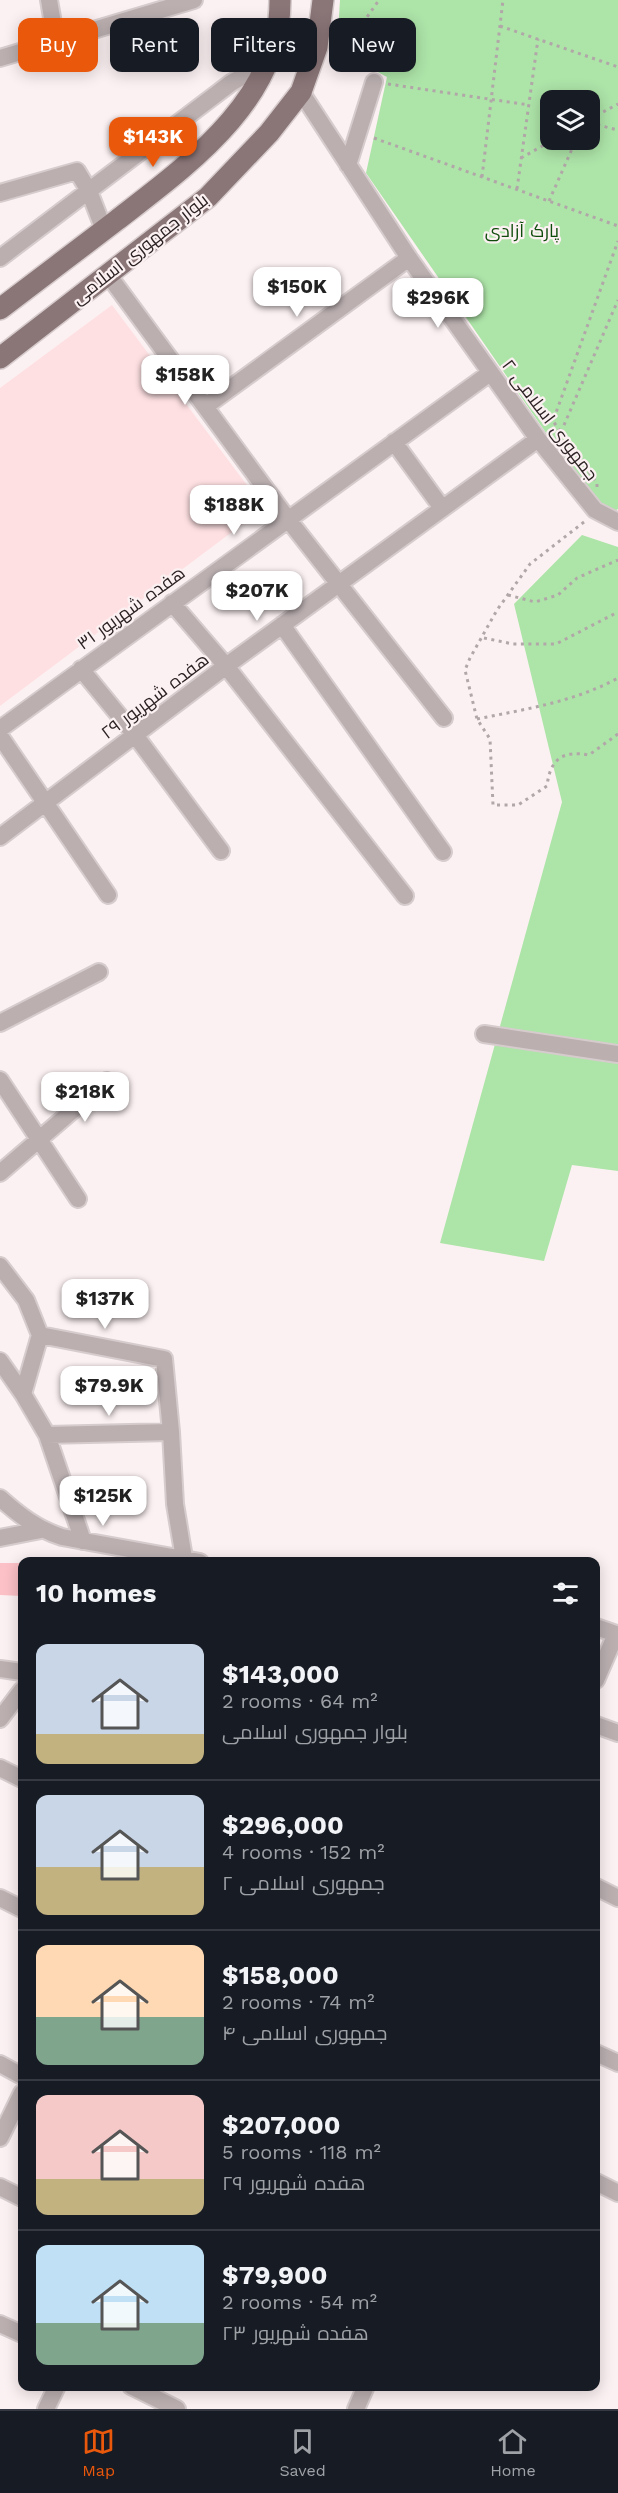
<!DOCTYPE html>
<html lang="en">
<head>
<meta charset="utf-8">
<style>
  :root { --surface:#171b24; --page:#242831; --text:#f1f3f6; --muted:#9ea1a6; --line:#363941; --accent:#ea580c }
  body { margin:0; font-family:"Work Sans",Cairo,sans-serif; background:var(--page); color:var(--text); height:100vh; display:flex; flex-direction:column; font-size:22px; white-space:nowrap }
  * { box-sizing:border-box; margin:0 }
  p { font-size:20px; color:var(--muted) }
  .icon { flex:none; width:33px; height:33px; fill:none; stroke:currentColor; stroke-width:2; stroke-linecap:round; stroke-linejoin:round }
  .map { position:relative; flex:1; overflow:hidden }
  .panel { position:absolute; left:18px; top:1557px; width:582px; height:834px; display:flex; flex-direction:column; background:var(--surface); border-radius:12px; box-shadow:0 3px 15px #0003 }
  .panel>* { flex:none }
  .banner { position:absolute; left:18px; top:18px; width:582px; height:54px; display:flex; gap:12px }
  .tools { position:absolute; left:540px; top:90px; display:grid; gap:12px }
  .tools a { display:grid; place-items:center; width:60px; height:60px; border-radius:12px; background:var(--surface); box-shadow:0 3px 15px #0003; font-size:30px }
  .price { position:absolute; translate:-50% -51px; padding:0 14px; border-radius:12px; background:#fff; color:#222; font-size:20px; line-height:39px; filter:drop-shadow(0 2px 3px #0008) }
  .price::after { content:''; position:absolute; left:50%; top:36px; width:18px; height:14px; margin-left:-9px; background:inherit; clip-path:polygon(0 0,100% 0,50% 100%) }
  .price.current { background:var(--accent); color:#fff }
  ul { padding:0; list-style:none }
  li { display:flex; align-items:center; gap:18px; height:150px; padding:0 18px }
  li+li { border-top:2px solid var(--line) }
  li span { display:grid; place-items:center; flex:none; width:168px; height:120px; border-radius:12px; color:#555 }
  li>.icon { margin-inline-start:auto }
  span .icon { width:72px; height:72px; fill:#fffc; stroke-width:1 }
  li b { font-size:26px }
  h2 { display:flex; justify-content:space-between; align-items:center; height:72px; padding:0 18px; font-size:26px }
  .pill { padding:0 21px; border-radius:12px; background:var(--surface); box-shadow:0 3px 15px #0003; font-size:21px; line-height:54px }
  .pill.current { background:var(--accent); color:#fff }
  .menu { display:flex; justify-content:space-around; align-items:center; height:84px; border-top:2px solid var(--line); background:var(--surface); font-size:16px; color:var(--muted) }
  .menu a { display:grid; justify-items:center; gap:3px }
  .menu .current { color:var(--accent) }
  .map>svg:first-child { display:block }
</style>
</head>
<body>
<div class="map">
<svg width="618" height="2409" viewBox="0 0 618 2409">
  <rect width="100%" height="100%" fill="#fcf1f2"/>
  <!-- built -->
  <path fill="#fee0e2" d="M 112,305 L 264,508 L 0,706 L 0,388 Z"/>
  <!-- green -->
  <path fill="#ade4a8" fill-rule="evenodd" d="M 340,0 L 618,0 L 618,509 L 613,512 L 598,508 L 366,173 L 387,77 L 337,50 ZM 550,100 L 590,100 L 590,140 L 550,140 Z
    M 582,535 L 618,547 L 618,1171 L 572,1165 L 544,1261 L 440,1243 L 562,802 L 514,604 Z"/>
  <!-- building -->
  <path fill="#fbc1c6" d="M 0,1563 L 22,1563 L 22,1596 L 0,1595 Z"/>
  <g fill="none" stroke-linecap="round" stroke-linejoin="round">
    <defs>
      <path id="minor" d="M 49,0 L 56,41
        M 0,58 L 194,0
        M 301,92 L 409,258 L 538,439 L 595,510 L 618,522
        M 348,165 L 374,82
        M 0,193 L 77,171 L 89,191 L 104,230
        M 0,258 L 231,83 L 268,62
        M 109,276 L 287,518 L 444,718
        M 206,406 L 409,258
        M 394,442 L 442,508
        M 172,603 L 226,666 L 405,896
        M 282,625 L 443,852
        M 81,669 L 135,735 L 221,851
        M 0,729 L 490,373
        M 0,736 L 108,895
        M 0,837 L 226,666 L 538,439
        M 0,1023 L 99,972
        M 484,1034 L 618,1054
        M 0,1080 L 78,1199
        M 0,1173 L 107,1081
        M 0,1266 L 26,1300 L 40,1335 L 23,1394
        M 40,1335 L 164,1359 L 171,1432 L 175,1504 L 184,1558
        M 0,1361 L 23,1394 L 47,1435 L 83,1541
        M 47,1435 L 171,1432
        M 0,1498 C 19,1515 37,1529 62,1537 L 200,1562
        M 0,1538 L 41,1530
        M 596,1627 L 616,1634 L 596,1680
        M 0,1669 L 22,1672
        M 0,1719 L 22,1690
        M 596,1725 L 618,1733
        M 0,1768 L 22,1779
        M 596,1887 L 618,1898
        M 0,1898 L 22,1909
        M 596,2053 L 618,2063
        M 0,2064 L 22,2076
        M 0,2138 L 22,2093
        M 596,2182 L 618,2193
        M 0,2187 L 22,2198
        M 0,2324 L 22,2334
        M 131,2386 L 177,2409
        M 46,2409 L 57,2386
        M 356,2409 L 366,2386"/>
      <path id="major" d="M 0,309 C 39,279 78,250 117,220 C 188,165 281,99 280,0
        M 0,358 L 208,197 L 269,133 L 301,92 L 317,47 L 323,0"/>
    </defs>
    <!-- minor casing -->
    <use href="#minor" stroke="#d7cccd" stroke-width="20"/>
    <!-- major casing -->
    <use href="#major" stroke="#d7cccd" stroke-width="24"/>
    <!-- path -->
    <path stroke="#b1a7a8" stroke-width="3" stroke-dasharray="3 4.5" stroke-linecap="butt" d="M 500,26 L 618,67
      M 366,68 L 351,40 L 379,0
      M 388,84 L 529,105
      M 590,119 L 618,104
      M 590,123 L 618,130
      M 374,138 L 618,226
      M 521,158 L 553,140
      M 482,177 L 503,0
      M 517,189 L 538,39
      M 549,201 L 576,140
      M 561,432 L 618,300
      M 597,487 L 597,483 L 553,421 L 618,241
      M 584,522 L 530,564 L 497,610 L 470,658 L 465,670 L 477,719 L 490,739 L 493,805 L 518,805 L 547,786 C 550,759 563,750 589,755 L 618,734
      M 508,595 L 535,602 L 558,595 L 577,578 L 618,560
      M 484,638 L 513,644 L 556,644 L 618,612
      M 477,719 C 526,709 574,702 618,678"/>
    <!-- minor -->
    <use href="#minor" stroke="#bbafb0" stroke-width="16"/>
    <!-- major -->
    <use href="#major" stroke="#8a7577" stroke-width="21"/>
  </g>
  <g text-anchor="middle" stroke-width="4.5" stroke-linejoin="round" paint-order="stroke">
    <!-- park labels -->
    <g font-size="18" fill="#0d4c0a" stroke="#fcf1f2">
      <text x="522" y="237">پارک آزادی</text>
    </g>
    <!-- street labels -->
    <g font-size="18" fill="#2c2223" stroke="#fcf1f2">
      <text transform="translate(140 249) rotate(-38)" y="6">بلوار جمهوری اسلامی</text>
      <text transform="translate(550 420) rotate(53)" y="6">جمهوری اسلامی ۲</text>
      <text transform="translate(131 608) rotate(-36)" y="6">هفده شهریور ۳۱</text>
      <text transform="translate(155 696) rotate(-37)" y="6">هفده شهریور ۲۹</text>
    </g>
  </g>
</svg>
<div class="tools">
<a><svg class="icon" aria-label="layers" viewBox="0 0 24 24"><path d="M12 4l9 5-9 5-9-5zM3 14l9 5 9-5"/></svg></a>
</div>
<b class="price current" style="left:153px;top:168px">$143K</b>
<b class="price" style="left:297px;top:318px">$150K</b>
<b class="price" style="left:438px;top:329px">$296K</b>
<b class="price" style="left:185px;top:406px">$158K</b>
<b class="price" style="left:234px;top:536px">$188K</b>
<b class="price" style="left:257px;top:622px">$207K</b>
<b class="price" style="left:85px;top:1123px">$218K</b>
<b class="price" style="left:105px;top:1330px">$137K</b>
<b class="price" style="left:109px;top:1417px">$79.9K</b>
<b class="price" style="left:103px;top:1527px">$125K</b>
<div class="banner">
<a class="pill current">Buy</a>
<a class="pill">Rent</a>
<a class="pill">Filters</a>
<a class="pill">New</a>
</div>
<section class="panel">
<h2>10 homes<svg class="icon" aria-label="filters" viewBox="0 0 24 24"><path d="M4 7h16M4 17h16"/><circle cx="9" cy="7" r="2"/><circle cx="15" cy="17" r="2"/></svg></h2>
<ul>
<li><span style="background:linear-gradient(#c9d6e8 75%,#c2b280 0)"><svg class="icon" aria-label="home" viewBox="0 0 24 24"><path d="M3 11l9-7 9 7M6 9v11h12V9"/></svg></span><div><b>$143,000</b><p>2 rooms · 64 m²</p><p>بلوار جمهوری اسلامی</p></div></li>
<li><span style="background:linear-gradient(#c9d6e8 60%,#c2b280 0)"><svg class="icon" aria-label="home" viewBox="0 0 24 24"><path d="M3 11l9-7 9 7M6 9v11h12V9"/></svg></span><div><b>$296,000</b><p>4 rooms · 152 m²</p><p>جمهوری اسلامی ۲</p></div></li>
<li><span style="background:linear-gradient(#ffd9b3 60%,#7fa58c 0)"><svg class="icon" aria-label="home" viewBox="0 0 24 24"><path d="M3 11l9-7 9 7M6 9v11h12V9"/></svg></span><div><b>$158,000</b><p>2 rooms · 74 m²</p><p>جمهوری اسلامی ۴</p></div></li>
<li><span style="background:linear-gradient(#f6c9c9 70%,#c2b280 0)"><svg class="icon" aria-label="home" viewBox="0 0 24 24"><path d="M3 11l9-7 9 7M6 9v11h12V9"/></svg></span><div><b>$207,000</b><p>5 rooms · 118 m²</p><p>هفده شهریور ۲۹</p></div></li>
<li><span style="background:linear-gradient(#bfe0f5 65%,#7fa58c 0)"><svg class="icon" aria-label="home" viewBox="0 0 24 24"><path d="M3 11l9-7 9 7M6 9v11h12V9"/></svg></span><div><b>$79,900</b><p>2 rooms · 54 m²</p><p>هفده شهریور ۲۳</p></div></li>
</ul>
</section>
</div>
<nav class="menu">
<a class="current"><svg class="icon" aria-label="map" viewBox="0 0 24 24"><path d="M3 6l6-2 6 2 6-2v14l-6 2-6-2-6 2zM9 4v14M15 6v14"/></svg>Map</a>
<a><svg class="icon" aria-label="saved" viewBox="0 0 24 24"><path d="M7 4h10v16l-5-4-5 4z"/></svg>Saved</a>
<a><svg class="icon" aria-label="home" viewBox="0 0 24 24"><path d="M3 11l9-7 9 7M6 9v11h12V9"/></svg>Home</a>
</nav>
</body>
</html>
